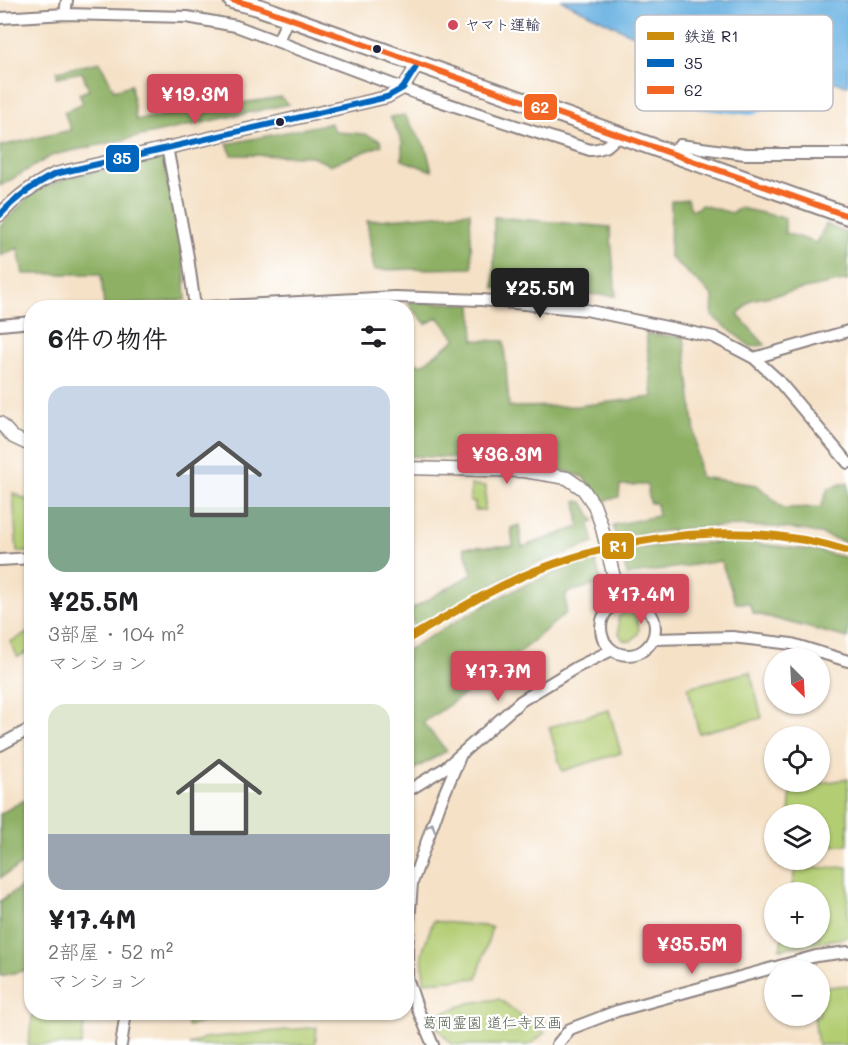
<!DOCTYPE html>
<html lang="ja">
<head>
<meta charset="utf-8">
<style>
  :root { --surface:#fff; --page:#f6f6f6; --text:#202124; --muted:#757577; --accent:#d1495b }
  body { margin:0; font-family:Mali,"Klee One",sans-serif; background:var(--page); color:var(--text); height:100vh; display:flex; flex-direction:column; font-size:22px; white-space:nowrap }
  * { box-sizing:border-box; margin:0 }
  p { font-size:20px; color:var(--muted) }
  .icon { flex:none; width:33px; height:33px; fill:none; stroke:currentColor; stroke-width:2; stroke-linecap:round; stroke-linejoin:round }
  .map { position:relative; flex:1; overflow:hidden }
  .panel { position:absolute; left:24px; top:300px; width:390px; height:720px; display:flex; flex-direction:column; background:var(--surface); border-radius:24px; box-shadow:0 2px 4px #0004 }
  .panel>* { flex:none }
  .needle { width:39px; rotate:156deg }
  .controls { position:absolute; left:764px; top:648px; display:grid; gap:12px }
  .controls a { display:grid; place-items:center; width:66px; height:66px; border-radius:50%; background:var(--surface); box-shadow:0 2px 4px #0004; font-size:30px }
  .price { position:absolute; translate:-50% -51px; padding:0 14px; border-radius:6px; background:var(--accent); color:#fff; font-size:20px; line-height:39px; filter:drop-shadow(0 2px 3px #0008) }
  .price::after { content:''; position:absolute; left:50%; top:36px; width:18px; height:14px; margin-left:-9px; background:inherit; clip-path:polygon(0 0,100% 0,50% 100%) }
  .price.active { background:#222; color:#fff }
  ul { padding:0; list-style:none }
  li { display:grid; align-content:center; gap:12px; height:318px; padding:0 24px }
  li span { display:grid; place-items:center; height:186px; border-radius:18px; color:#555 }
  li>.icon { margin-inline-start:auto }
  span .icon { width:108px; height:108px; fill:#fffc; stroke-width:1 }
  li b { font-size:26px }
  h2 { display:flex; justify-content:space-between; align-items:center; height:72px; padding:0 24px; font-size:26px }
  .map>svg:first-child { display:block }
</style>
</head>
<body>
<div class="map">
<svg width="848" height="1045" viewBox="0 0 848 1045">
  <rect width="100%" height="100%" fill="#fff"/>
  <filter id="ink" filterUnits="userSpaceOnUse"><feTurbulence type="fractalNoise" baseFrequency=".0167" numOctaves="2"/><feDisplacementMap in="SourceGraphic" scale="12" xChannelSelector="R" yChannelSelector="G"/><feConvolveMatrix kernelMatrix="1 2 1 2 8 2 1 2 1" color-interpolation-filters="sRGB"/></filter>
  <filter id="wash" filterUnits="userSpaceOnUse"><feTurbulence type="fractalNoise" baseFrequency=".008" numOctaves="4" result="noise"/><feDisplacementMap in="SourceGraphic" scale="24" xChannelSelector="R" yChannelSelector="G"/><feGaussianBlur stdDeviation="1.35" result="paint"/><feColorMatrix in="noise" values="0 0 0 0 0 0 0 0 0 0 0 0 0 0 0 0 0 1.4 0 .05"/><feComposite in="paint" operator="in"/></filter>
  <g filter="url(#wash)">
    <rect width="100%" height="100%" fill="#f5e1c6"/>
    <!-- green -->
    <path fill="#b3cd73" stroke="#6a7857" stroke-width="1.5" d="M 471,485 L 486,486 L 485,510 L 475,510 L 475,502 L 470,502 Z
      M 13,493 L 31,502 L 31,552 L 17,552 Z
      M 625,611 L 633,613 L 637,619 L 639,629 L 638,634 L 631,641 L 623,640 L 619,633 L 618,618 Z
      M 31,631 L 31,650 L 18,657 L 10,642 Z
      M 750,672 L 762,718 L 699,733 L 688,687 Z
      M 609,710 L 621,753 L 562,771 L 549,727 Z
      M 848,779 L 848,845 L 819,846 L 819,814 L 789,814 L 791,788 Z
      M 848,867 L 848,937 L 780,949 L 782,938 L 819,938 L 819,892 L 791,892 L 795,869 Z
      M 433,921 L 492,927 L 477,978 L 424,982 L 422,953 Z
      M 848,985 L 848,1045 L 818,1045 L 814,1016 L 819,1016 L 819,988 Z
      M 499,999 L 545,1033 L 529,1045 L 453,1045 L 438,1029 L 440,1014 L 469,1003 Z
      M 185,1012 L 245,1012 L 245,1013 L 188,1026 Z
      M 33,1013 L 86,1013 L 81,1045 L 28,1045 Z
      M 317,1027 L 315,1045 L 189,1045 L 204,1038 Z"/>
    <!-- forest -->
    <path fill="#8eb065" stroke="#586950" stroke-width="1.5" d="M 100,62 L 114,90 L 131,85 L 136,120 L 280,97 L 289,104 L 53,155 L 0,186 L 0,146 L 71,130 L 64,112 L 83,103 L 79,94 L 89,90 L 82,72 L 57,77 L 57,71 Z
      M 404,115 L 426,148 L 432,171 L 402,160 L 402,142 L 390,117 Z
      M 330,123 L 336,132 L 365,134 L 380,140 L 382,145 L 330,165 L 311,156 L 232,155 L 227,144 Z
      M 163,157 L 184,258 L 186,300 L 104,307 L 101,274 L 23,274 L 18,248 L 0,256 L 0,226 L 36,190 L 74,176 Z
      M 687,199 L 692,211 L 702,205 L 732,213 L 740,208 L 785,218 L 785,233 L 817,243 L 826,224 L 848,234 L 848,280 L 751,300 L 738,315 L 765,345 L 751,347 L 712,316 L 713,296 L 670,257 L 671,201 Z
      M 470,212 L 472,268 L 374,270 L 367,221 Z
      M 494,217 L 610,227 L 616,296 L 494,288 Z
      M 407,302 L 472,304 L 474,340 L 504,341 L 509,407 L 577,406 L 653,397 L 646,334 L 684,337 L 700,477 L 757,485 L 783,508 L 821,507 L 828,488 L 848,482 L 848,543 C 835,539 822,534 808,531 C 749,521 674,528 616,538 L 613,525 L 658,516 L 656,503 L 650,503 L 647,485 L 620,485 L 619,497 L 604,501 L 583,477 L 535,461 L 407,456 L 406,356 L 421,365 L 456,339 L 438,317 L 426,324 Z
      M 576,501 L 583,502 L 594,521 L 589,524 L 594,543 L 519,570 L 415,627 L 408,611 L 472,574 L 464,547 L 513,546 L 511,528 L 519,525 L 522,547 L 579,527 Z
      M 744,542 L 818,551 L 848,558 L 848,638 L 753,613 L 749,603 L 736,603 L 721,561 L 627,575 L 621,551 L 672,544 Z
      M 595,560 L 602,583 L 566,593 L 566,613 L 499,670 L 423,723 L 447,751 L 407,773 L 407,650 C 470,613 524,579 595,560 Z
      M 31,796 L 31,859 L 0,878 L 0,814 Z
      M 31,881 L 31,969 L 0,976 L 0,901 Z"/>
    <!-- water -->
    <path fill="#6bb2e2" stroke="#466a8e" stroke-width="1.5" d="M 561,0 L 848,0 L 848,85 L 802,75 L 778,63 L 741,70 L 716,58 L 673,41 L 631,34 Z"/>
    <g fill="none" stroke-linecap="round" stroke-linejoin="round">
      <!-- canal -->
      <path stroke="#6bb2e2" stroke-width="12" d="M 696,103 L 751,109 L 770,102 L 848,57"/>
    </g>
  </g>
  <g filter="url(#ink)">
    <g fill="none" stroke-linecap="round" stroke-linejoin="round">
      <defs>
        <path id="minor" d="M 65,14 L 67,0
          M 0,18 L 65,14 L 187,17 L 236,26 L 418,94 L 590,150 C 601,149 611,147 616,135
          M 278,41 L 288,18
          M 167,147 L 188,257 L 195,307
          M 671,154 L 680,145 L 745,154 L 848,154
          M 188,308 L 395,297 L 482,300 L 586,310 L 714,337 L 754,358 L 777,379 L 848,463
          M 0,325 L 32,322
          M 754,358 L 848,331
          M 0,560 L 32,558
          M601 628a27 27 0 1 1 54 0a27 27 0 1 1-54 0Z
          M 654,639 L 732,637 L 792,644 L 848,661
          M 0,745 L 32,728
          M 406,792 L 445,768 L 521,701 L 577,667 L 612,650
          M 121,1045 L 126,1012
          M 433,1045 L 418,1010 L 407,978 L 407,949 L 412,883 L 440,804 L 461,754
          M 557,1045 L 570,1029 L 617,1011 L 816,956 L 848,952"/>
        <path id="tertiary" d="M 0,215 C 16,197 33,185 55,174 L 387,97 L 403,88 L 418,64
          M 0,423 L 13,437 L 32,446
          M 406,468 L 524,471 L 567,478 L 583,489 L 594,505 L 601,524 L 620,602"/>
        <path id="primary" d="M 232,0 L 258,7 L 848,216"/>
      </defs>
      <!-- minor casing -->
      <use href="#minor" stroke="#8c8280" stroke-width="14"/>
      <!-- tertiary casing -->
      <use href="#tertiary" stroke="#8c8280" stroke-width="15"/>
      <!-- primary casing -->
      <use href="#primary" stroke="#8c8280" stroke-width="20"/>
      <!-- minor -->
      <use href="#minor" stroke="#fff" stroke-width="10"/>
      <!-- tertiary -->
      <use href="#tertiary" stroke="#fff" stroke-width="12"/>
      <!-- primary -->
      <use href="#primary" stroke="#fff" stroke-width="16"/>
      <defs>
        <path id="bus-1" d="M 0,215 C 16,197 33,185 55,174 L 387,97 L 403,88 L 418,64"/>
        <path id="bus-2" d="M 232,0 L 258,7 L 848,216"/>
      </defs>
      <!-- bus-1 casing -->
      <use href="#bus-1" stroke="#fff" stroke-width="10"/>
      <!-- bus-2 casing -->
      <use href="#bus-2" stroke="#fff" stroke-width="10"/>
      <!-- bus-1 -->
      <use href="#bus-1" stroke="#0065bd" stroke-width="6"/>
      <!-- bus-2 -->
      <use href="#bus-2" stroke="#f26522" stroke-width="6"/>
      <defs>
        <path id="rail-1" d="M 406,640 C 448,616 490,589 535,571 C 633,533 747,519 848,551"/>
      </defs>
      <!-- rail-1 casing -->
      <use href="#rail-1" stroke="#fff" stroke-width="12"/>
      <!-- rail-1 -->
      <use href="#rail-1" stroke="#cc8c0c" stroke-width="8"/>
    </g>
    <!-- one-way arrows -->
    <defs><path id="oneway-chevron" d="M-2-3.5L2.5 0L-2 3.5" fill="none" stroke-width="1.6" stroke-linecap="round" stroke-linejoin="round" transform="scale(1.5)"/></defs>
    <use stroke="#9c9ca7" href="#oneway-chevron" transform="translate(431 827) rotate(-70)"/>
  </g>
  <!-- markers -->
  <circle fill="#d1495b" stroke="#fff" stroke-width="2" cx="453" cy="25" r="6"/>
  <g fill="#22223b" stroke="#fff" stroke-width="2">
    <circle cx="377" cy="49" r="5"/>
    <circle cx="280" cy="122" r="5"/>
  </g>
  <g text-anchor="middle" stroke-width="4.5" stroke-linejoin="round" paint-order="stroke">
    <!-- poi labels -->
    <g font-size="15" fill="#22223b" stroke="#fff" text-anchor="start">
      <text x="465" y="30">ヤマト運輸</text>
    </g>
    <!-- park labels -->
    <g font-size="15" fill="#555e4f" stroke="#fff">
      <text x="492" y="1028">葛岡霊園 道仁寺区画</text>
    </g>
  </g>
  <!-- legend -->
  <rect x="635" y="15" width="198" height="96" rx="9" fill="#fff" stroke="#bdbdc4" stroke-width="1.5"/>
  <rect x="647" y="32" width="27" height="8" fill="#cc8c0c"/>
  <rect x="647" y="59" width="27" height="8" fill="#0065bd"/>
  <rect x="647" y="86" width="27" height="8" fill="#f26522"/>
  <g font-size="16" fill="#22223b">
    <text x="684" y="42">鉄道 R1</text>
    <text x="684" y="69">35</text>
    <text x="684" y="96">62</text>
  </g>
  <g stroke="#fff" stroke-width="2">
    <rect x="523" y="93" width="35" height="28" rx="6" fill="#f26522"/>
    <rect x="105" y="144" width="35" height="29" rx="6" fill="#0065bd"/>
    <rect x="601" y="532" width="34" height="28" rx="6" fill="#cc8c0c"/>
  </g>
  <g font-size="16" text-anchor="middle" font-weight="bold" fill="#fff">
    <text x="540" y="113">62</text>
    <text x="122" y="164">35</text>
    <text x="618" y="552">R1</text>
  </g>
</svg>
<div class="controls">
<a><svg class="needle" viewBox="-14 -14 28 28"><path d="M0-13l5 13h-10z" fill="#e53935"/><path d="M0 13l5-13h-10z" fill="#757577"/></svg></a>
<a><svg class="icon" aria-label="locate" viewBox="0 0 24 24"><circle cx="12" cy="12" r="6"/><path d="M12 2v4M12 18v4M2 12h4M18 12h4"/></svg></a>
<a><svg class="icon" aria-label="layers" viewBox="0 0 24 24"><path d="M12 4l9 5-9 5-9-5zM3 14l9 5 9-5"/></svg></a>
<a>+</a>
<a>−</a>
</div>
<b class="price" style="left:195px;top:125px">¥19.3M</b>
<b class="price active" style="left:540px;top:319px">¥25.5M</b>
<b class="price" style="left:507px;top:485px">¥36.3M</b>
<b class="price" style="left:641px;top:625px">¥17.4M</b>
<b class="price" style="left:498px;top:702px">¥17.7M</b>
<b class="price" style="left:692px;top:975px">¥35.5M</b>
<section class="panel">
<h2>6件の物件<svg class="icon" aria-label="filters" viewBox="0 0 24 24"><path d="M4 7h16M4 17h16"/><circle cx="9" cy="7" r="2"/><circle cx="15" cy="17" r="2"/></svg></h2>
<ul>
<li><span style="background:linear-gradient(#c9d6e8 65%,#7fa58c 0)"><svg class="icon" aria-label="home" viewBox="0 0 24 24"><path d="M3 11l9-7 9 7M6 9v11h12V9"/></svg></span><div><b>¥25.5M</b><p>3部屋 · 104 m²</p><p>マンション</p></div></li>
<li><span style="background:linear-gradient(#dfe7d0 70%,#9aa5b1 0)"><svg class="icon" aria-label="home" viewBox="0 0 24 24"><path d="M3 11l9-7 9 7M6 9v11h12V9"/></svg></span><div><b>¥17.4M</b><p>2部屋 · 52 m²</p><p>マンション</p></div></li>
</ul>
</section>
</div>
</body>
</html>
